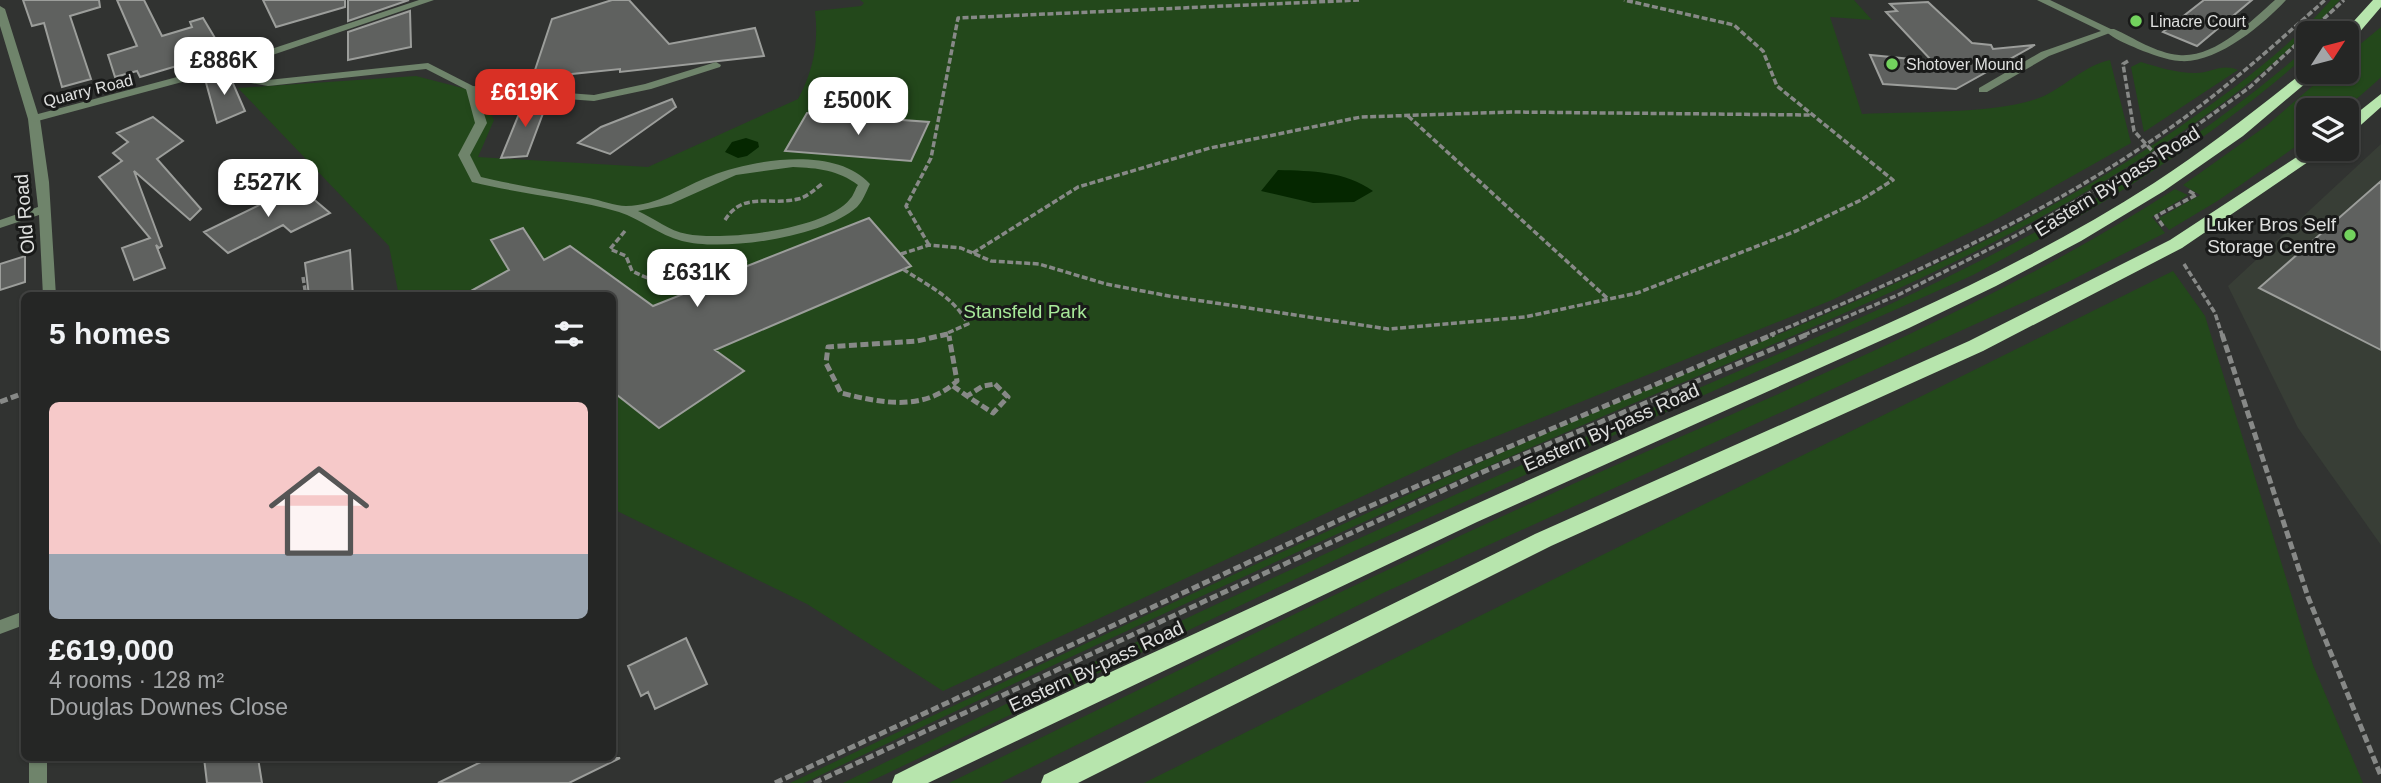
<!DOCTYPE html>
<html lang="en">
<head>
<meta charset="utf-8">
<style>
  :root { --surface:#252625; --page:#2d2e2d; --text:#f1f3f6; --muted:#a3a5a7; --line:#424342; --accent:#d93025 }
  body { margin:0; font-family:Arial,sans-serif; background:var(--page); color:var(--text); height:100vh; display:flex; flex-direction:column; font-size:26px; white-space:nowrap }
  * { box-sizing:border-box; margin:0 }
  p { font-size:23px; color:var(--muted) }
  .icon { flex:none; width:38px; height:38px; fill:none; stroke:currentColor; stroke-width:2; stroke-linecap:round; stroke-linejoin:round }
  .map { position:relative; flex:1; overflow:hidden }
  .drawer { position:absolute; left:21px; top:292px; width:595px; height:469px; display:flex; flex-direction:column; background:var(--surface); border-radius:10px; box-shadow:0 2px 5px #0004,0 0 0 2px var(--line) }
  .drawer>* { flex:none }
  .needle { width:46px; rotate:54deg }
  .buttons { position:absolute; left:2296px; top:21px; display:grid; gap:14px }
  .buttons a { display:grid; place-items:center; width:63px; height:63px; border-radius:10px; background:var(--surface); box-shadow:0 2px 5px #0004,0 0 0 2px var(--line); font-size:35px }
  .price { position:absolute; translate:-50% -60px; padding:0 16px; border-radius:14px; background:#fff; color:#222; font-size:23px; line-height:46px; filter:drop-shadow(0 2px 4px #0008) }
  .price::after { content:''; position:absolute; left:50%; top:42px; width:21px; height:16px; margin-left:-10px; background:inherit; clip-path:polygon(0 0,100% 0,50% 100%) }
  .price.on { background:var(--accent); color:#fff }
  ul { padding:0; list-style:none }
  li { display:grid; align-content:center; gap:14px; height:371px; padding:0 28px }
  li span { display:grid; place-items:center; height:217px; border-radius:10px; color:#555 }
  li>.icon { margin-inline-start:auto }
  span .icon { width:126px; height:126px; fill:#fffc; stroke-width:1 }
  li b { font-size:30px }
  h2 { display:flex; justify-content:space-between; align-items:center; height:84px; padding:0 28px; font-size:30px }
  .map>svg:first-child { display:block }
</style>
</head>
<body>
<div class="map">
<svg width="2381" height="783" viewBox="0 0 2381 783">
  <rect width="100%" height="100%" fill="#313331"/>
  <!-- built -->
  <path fill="#383e36" d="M 2381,144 L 2381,545 L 2298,428 L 2228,286 Z"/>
  <!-- green -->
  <path fill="#23481b" d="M 860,0 L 1854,0 L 1872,20 L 1830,17 L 1862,114 C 1911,111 2001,115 2044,96 C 2067,85 2084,66 2110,60 L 2131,143 L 1989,223 L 1832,300 L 1460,451 L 943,691 L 807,604 L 613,509 L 612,296 L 399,296 L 389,246 L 238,88 L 416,76 L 482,93 L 494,120 L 478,157 L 648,167 L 798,99 C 813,72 819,42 815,11 L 861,6 L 864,3 Z
    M 2331,0 L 2340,0 C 2273,72 2190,130 2106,180 C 1926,288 1730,360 1539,444 C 1292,552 1048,667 804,783 L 790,783 C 1050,660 1310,536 1574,421 C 1780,331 1992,256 2178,128 C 2232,90 2287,50 2331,0 Z
    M 2381,27 L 2381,77 L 2377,81 L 2344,110 L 2308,110 L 2308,138 L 2219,200 L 2169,230 L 2159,218 L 2200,195 L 2183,185 L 2266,126 L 2329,72 L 2347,72 L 2347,55 Z
    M 2308,47 L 2308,54 C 2203,146 2095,210 1973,275 L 1359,549 L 867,783 L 843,783 C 1088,663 1335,547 1585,437 C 1837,327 2098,231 2308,47 Z
    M 2141,62 C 2158,67 2176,73 2195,73 C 2212,73 2221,63 2238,70 L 2144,132 L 2131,67 Z
    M 2175,189 L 2188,195 L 2152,217 L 2165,233 L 2066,283 L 1383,593 L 1000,783 L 949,783 C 1156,681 1363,579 1573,484 C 1777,393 1986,311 2175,189 Z
    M 2173,271 L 2205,316 L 2313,665 L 2363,783 L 1144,783 Z"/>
  <!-- water -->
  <path fill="#052700" d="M 746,138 L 758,142 L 759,147 L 747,156 L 738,158 L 725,152 L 732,142 Z
    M 1278,170 C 1312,171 1345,171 1373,191 L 1354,202 L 1313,203 L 1261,191 Z"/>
  <!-- building -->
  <path fill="#5f615f" stroke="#9c9e9b" stroke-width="2" d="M 23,0 L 99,0 L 100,7 L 70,16 L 91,79 L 62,87 L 44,23 L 32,26 Z
    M 117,0 L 144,0 L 162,36 L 192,27 L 190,22 L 203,18 L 221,48 L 217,49 L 223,62 L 202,68 L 200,59 L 140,77 L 137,71 L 115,77 L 108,55 L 137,46 Z
    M 263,0 L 345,0 L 345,7 L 276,27 Z
    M 348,0 L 409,0 L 348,21 Z
    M 612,0 L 629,0 L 669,44 L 755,28 L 764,56 L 620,72 L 620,69 L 572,74 L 570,79 L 555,81 L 552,89 L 529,88 L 552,19 Z
    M 2204,0 L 2252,0 L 2197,46 L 2163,32 Z
    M 1928,2 L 1972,43 L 1991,45 L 1993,49 L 2035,45 L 1956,89 L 1883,84 L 1870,55 L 1932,61 L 1886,12 L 1897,11 L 1890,4 Z
    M 410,11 L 411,47 L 348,60 L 348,32 Z
    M 228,72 L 245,111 L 217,123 L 205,79 Z
    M 525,99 L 548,100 L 527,156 L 501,158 Z
    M 672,99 L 676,107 L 610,154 L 578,143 L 601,127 Z
    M 807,113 L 929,122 L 911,161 L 785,151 Z
    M 153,117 L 183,141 L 157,159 L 201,209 L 190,220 L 134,171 L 162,246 L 159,248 L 156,245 L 165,268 L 134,280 L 122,248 L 150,238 L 99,177 L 122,161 L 113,153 L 128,142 L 117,133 Z
    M 2381,181 L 2381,350 L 2259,288 Z
    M 298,186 L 330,213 L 291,232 L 283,225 L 228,253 L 204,232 Z
    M 869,218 L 911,266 L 715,350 L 744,371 L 659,428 L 612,391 L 612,296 L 462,296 L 509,270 L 491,240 L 523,228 L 544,260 L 570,246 L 653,306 L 711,283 L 709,281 Z
    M 350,250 L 353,296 L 309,296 L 305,263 Z
    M 25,256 L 25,282 L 0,290 L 0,264 Z
    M 686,638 L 707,684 L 655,709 L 648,692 L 641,696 L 628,666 Z
    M 204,758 L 258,758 L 262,783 L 207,783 Z
    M 489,758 L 620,758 L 569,783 L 438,783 Z"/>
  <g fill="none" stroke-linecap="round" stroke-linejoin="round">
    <!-- path-far1 -->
    <path stroke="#878987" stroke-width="3.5" stroke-dasharray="6 2.5" stroke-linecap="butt" d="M 2128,61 L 2123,64 L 2134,131 L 2156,155 L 2153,165
      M 1408,116 L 1607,298
      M 725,220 C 743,191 769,206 798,199 C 807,197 814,190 822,184
      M 2163,226 L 2156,216 L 2196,195 L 2189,191
      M 625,231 L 610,249 L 626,256 L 632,271 C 660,285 676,287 706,276 L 712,258
      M 929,245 L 906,206 L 931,158 L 958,18 L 1359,0
      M 973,253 L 1078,187 L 1210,148 L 1361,117 L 1511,112 L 1812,115
      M 901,254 L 929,245 L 961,248 L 991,261 L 1039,264 L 1106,284 L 1169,296 L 1388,329 L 1525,317 L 1637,293 L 1796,231 L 1861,200 L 1893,180 L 1777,86 L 1763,51 L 1734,25 L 1624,0
      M 2184,264 L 2215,313 L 2222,335
      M 903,269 C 928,286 953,296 968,324 L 943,335
      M 706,276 L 747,260
      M 303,277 L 306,296
      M 1770,335 C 1899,280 2031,222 2148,143 C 2212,101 2268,51 2325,0
      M 1804,335 L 1898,295 L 2015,236 L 2156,155 L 2250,87 L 2344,0"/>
    <!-- path -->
    <path stroke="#878987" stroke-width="5" stroke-dasharray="8 3.5" stroke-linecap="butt" d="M 948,334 L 917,341 L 828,347 L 826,363 L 841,393 C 882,403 923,412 957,381 L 949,336
      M 2222,334 L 2308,597 L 2381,776
      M 995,384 L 1008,397 L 993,413 L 967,396 L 983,386 Z
      M 953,386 L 967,396
      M 0,402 L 24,393
      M 775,783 L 1361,510 L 1774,334
      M 814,783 L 1478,474 L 1808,334"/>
    <!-- service -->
    <path fill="#6f846b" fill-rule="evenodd" d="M 2037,0 L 2050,0 L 2115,31 L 2049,56 L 1987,92 L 1979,92 L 1979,88 L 2041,52 L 2101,31 Z
      M 471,86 L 476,89 L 487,123 L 470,155 L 481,177 L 494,180 C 526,187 558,192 589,198 C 600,200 615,206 626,206 C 658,206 683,186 711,176 C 754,159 836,146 870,184 C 866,192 863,201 857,207 C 824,237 724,252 682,241 C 659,235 641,219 619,212 C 571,198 520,194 472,182 L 458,155 L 475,123 L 466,89 ZM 793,167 C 818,168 838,170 858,185 C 855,189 854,195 850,199 C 826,230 723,241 687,234 C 669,231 654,218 638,211 L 671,204 L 736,175 Z"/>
    <!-- minor -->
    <path fill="#6f846b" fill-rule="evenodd" d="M 2275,0 L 2286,0 C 2263,25 2216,64 2180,61 C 2166,60 2151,54 2138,49 C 2127,44 2114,39 2105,31 L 2106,29 L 2114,29 C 2134,38 2156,53 2179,55 C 2215,58 2250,22 2275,0 Z
      M 716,62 L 721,65 L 720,67 L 651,89 L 594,101 L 471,92 L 426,69 L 268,86 L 251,83 L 225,66 L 226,64 C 241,63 253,77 268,80 L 428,63 L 473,86 L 594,95 L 645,84 Z
      M 34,116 L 40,119 L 49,182 L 56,296 L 43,296 L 39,215 L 0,228 L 0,220 L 38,207 L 28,119 Z
      M 24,611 L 24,625 L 0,634 L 0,620 Z
      M 29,758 L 47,758 L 47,783 L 29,783 Z"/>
    <!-- tertiary -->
    <path fill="#6f846b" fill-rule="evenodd" d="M 419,0 L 434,0 L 234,68 L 34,122 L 28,119 L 0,26 L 0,6 L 5,9 L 38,114 L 226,64 Z"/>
    <!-- trunk -->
    <path fill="#b7e5ad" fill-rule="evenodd" d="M 2373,0 L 2381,0 L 2381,7 L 2352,41 L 2347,42 L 2347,33 L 2343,33 Z
      M 2307,69 L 2308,72 L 2319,72 L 2243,136 L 2164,191 L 2081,241 L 1996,286 L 1909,328 L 1477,522 L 928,783 L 892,783 L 895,775 C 1006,719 1120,668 1233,616 C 1363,556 1493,495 1624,438 C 1803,359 1989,289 2154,183 C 2207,148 2257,109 2307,69 Z
      M 2381,94 L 2381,107 L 2353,132 L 2347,134 L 2347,121 Z
      M 2309,149 L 2327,149 L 2182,248 L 1983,351 L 1551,546 L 1078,783 L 1041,783 L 1044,775 L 1535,534 L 1969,341 L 2170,240 Z"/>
  </g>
  <!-- markers -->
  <g fill="#72d25d" stroke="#191a19" stroke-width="2.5">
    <circle cx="2136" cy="21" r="7"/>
    <circle cx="1892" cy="64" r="7"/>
    <circle cx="2350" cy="235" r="7"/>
  </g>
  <g text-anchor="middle" stroke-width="6" stroke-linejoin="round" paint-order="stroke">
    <!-- far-poi labels -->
    <g font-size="16" fill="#dfe0df" stroke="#191a19" text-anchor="start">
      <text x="2150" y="27">Linacre Court</text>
      <text x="1906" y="70">Shotover Mound</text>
    </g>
    <!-- far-street labels -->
    <g font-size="16" fill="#dfe0df" stroke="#191a19">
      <text transform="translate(88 90) rotate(-14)" y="6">Quarry Road</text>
    </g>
    <!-- street labels -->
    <g font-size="19" fill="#dfe0df" stroke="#191a19">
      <text transform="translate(2117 181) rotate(-32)" y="7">Eastern By-pass Road</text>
      <text transform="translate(24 214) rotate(-95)" y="7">Old Road</text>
      <text transform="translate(1611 427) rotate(-24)" y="7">Eastern By-pass Road</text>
      <text transform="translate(1096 666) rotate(-25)" y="7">Eastern By-pass Road</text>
    </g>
    <!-- poi labels -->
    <g font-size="19" fill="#dfe0df" stroke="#191a19" text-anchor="end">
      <text x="2336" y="231">Luker Bros Self<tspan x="2336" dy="22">Storage Centre</tspan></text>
    </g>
    <!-- park labels -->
    <g font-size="19" fill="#a7e999" stroke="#191a19">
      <text x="1025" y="318">Stansfeld Park</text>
    </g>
  </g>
</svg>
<div class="buttons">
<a><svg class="needle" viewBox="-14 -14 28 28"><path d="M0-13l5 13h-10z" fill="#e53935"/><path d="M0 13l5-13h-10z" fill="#a3a5a7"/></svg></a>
<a><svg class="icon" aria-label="layers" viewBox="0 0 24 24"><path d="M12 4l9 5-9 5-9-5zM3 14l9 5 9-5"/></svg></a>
</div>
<b class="price" style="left:224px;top:97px">£886K</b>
<b class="price on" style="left:525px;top:129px">£619K</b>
<b class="price" style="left:858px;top:137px">£500K</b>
<b class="price" style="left:268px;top:219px">£527K</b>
<b class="price" style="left:697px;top:309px">£631K</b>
<section class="drawer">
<h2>5 homes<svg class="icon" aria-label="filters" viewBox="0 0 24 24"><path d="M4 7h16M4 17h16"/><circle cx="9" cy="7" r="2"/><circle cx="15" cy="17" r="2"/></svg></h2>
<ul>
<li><span style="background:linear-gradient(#f6c9c9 70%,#9aa5b1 0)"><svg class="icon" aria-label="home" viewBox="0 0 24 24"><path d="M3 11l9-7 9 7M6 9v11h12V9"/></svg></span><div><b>£619,000</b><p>4 rooms · 128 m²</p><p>Douglas Downes Close</p></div></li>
</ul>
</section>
</div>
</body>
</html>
